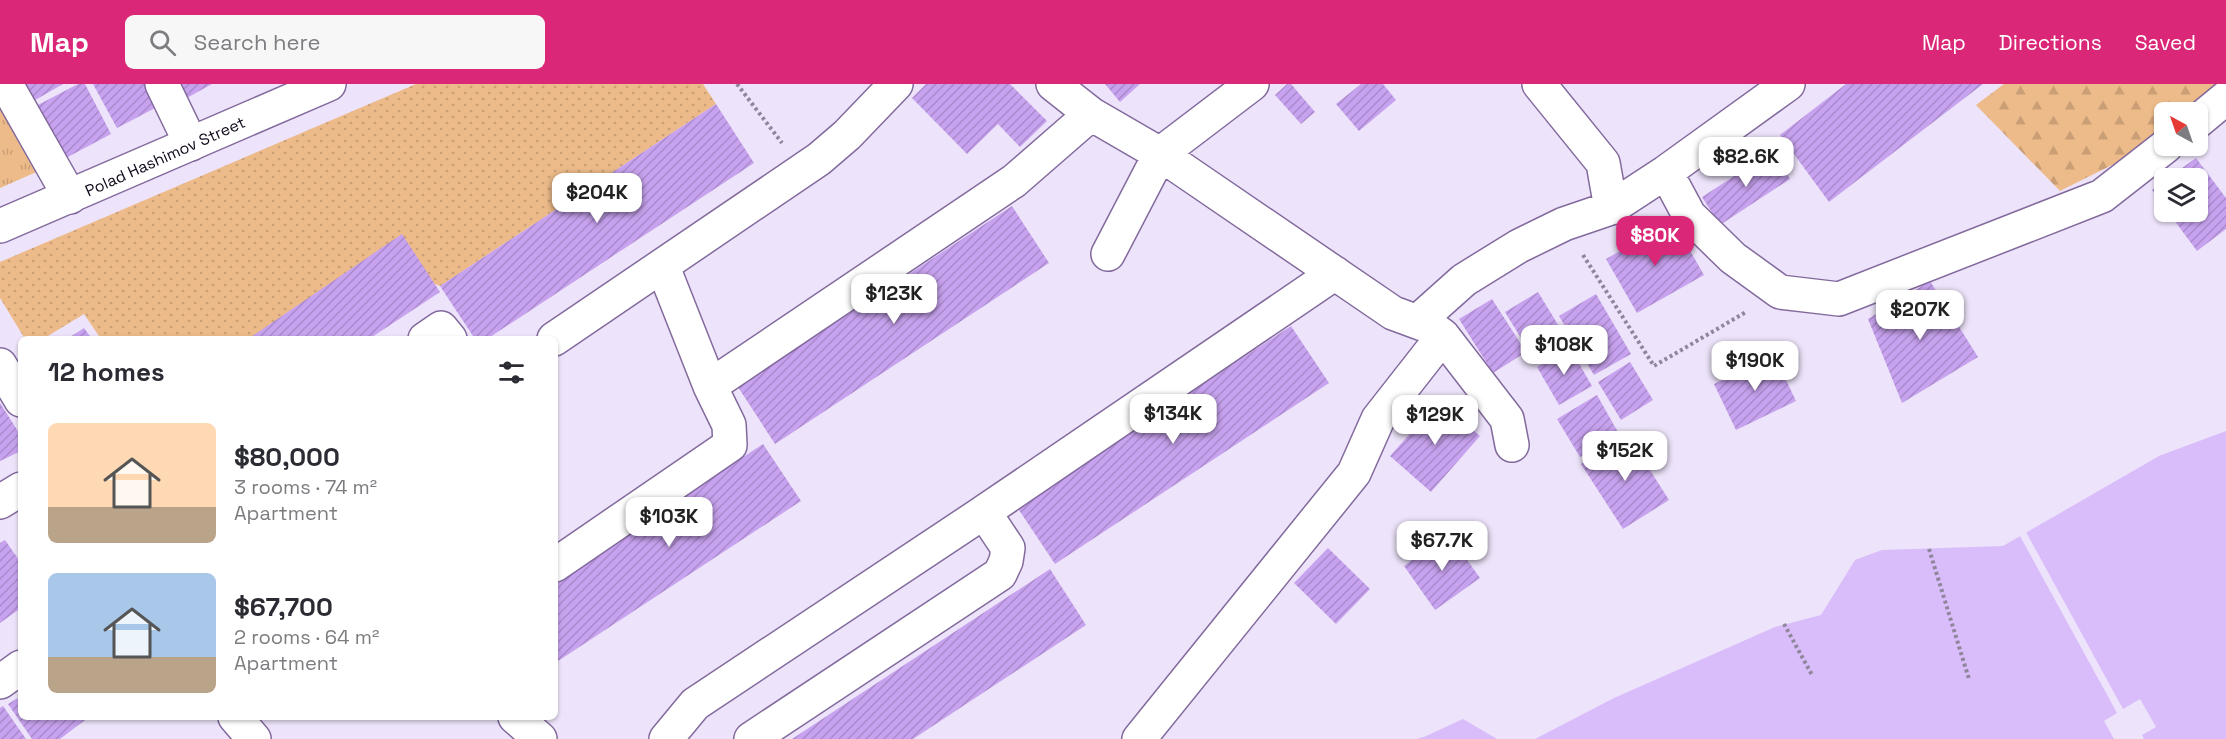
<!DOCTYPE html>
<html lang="en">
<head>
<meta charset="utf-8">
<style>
  :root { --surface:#fff; --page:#f7f7f7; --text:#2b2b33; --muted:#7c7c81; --accent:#db2777 }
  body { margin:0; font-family:"Space Grotesk",sans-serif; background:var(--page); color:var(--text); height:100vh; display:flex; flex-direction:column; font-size:22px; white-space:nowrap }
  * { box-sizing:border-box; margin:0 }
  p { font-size:20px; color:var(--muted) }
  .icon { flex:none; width:33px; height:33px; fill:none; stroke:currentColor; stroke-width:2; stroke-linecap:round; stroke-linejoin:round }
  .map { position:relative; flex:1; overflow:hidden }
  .panel { position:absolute; left:18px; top:252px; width:540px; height:384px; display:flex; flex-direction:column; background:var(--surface); border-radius:9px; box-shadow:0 2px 4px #0004 }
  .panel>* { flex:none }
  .needle { width:39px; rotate:320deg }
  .tools { position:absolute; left:2154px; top:18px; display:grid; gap:12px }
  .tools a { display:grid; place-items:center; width:54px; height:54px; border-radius:9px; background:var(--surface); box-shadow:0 2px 4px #0004; font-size:30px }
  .price { position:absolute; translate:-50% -51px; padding:0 14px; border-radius:12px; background:#fff; color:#222; font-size:20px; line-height:39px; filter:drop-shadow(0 2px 3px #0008) }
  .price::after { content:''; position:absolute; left:50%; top:36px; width:18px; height:14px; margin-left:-9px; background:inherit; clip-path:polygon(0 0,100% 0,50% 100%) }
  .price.on { background:var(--accent); color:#fff }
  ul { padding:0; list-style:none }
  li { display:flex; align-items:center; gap:18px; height:150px; padding:0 30px }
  li span { display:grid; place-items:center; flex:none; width:168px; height:120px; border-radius:9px; color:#555 }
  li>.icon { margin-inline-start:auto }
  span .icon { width:72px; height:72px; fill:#fffc; stroke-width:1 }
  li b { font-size:26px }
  h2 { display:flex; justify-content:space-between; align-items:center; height:72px; padding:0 30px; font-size:26px }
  header { display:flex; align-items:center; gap:36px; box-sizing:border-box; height:84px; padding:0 30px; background:var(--accent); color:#fff }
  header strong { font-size:28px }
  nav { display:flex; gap:33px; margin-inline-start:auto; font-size:21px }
  .search { width:420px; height:54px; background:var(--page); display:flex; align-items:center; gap:15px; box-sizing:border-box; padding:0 21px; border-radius:9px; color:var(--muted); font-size:22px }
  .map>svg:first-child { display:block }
</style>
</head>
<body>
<header>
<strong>Map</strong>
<div class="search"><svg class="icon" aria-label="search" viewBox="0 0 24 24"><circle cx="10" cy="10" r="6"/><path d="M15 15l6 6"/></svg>Search here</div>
<nav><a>Map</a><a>Directions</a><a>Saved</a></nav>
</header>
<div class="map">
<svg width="2226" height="655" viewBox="0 0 2226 655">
  <defs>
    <pattern id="grass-tufts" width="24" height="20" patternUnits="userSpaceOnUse" patternTransform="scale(1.5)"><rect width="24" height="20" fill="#edbb8a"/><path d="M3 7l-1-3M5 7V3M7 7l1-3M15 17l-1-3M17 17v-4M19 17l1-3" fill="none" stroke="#ca9f76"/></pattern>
    <pattern id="forest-firs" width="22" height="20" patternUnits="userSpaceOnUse" patternTransform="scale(1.5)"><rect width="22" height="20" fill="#edbb8a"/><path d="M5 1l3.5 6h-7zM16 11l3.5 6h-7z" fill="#ca9f76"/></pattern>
    <pattern id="park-dots" width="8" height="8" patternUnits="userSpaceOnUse" patternTransform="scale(1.5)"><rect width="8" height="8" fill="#edbb8a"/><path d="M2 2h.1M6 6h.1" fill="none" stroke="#ca9f76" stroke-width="1.8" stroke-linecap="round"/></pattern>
    <pattern id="building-hatch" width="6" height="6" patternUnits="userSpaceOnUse" patternTransform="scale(1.5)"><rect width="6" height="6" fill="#c7a2ee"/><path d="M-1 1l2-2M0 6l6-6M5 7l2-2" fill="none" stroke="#aa8acc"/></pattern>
  </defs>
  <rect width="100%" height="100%" fill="#ede3fa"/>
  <!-- grass -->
  <path fill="url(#grass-tufts)" d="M 0,13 L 41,86 L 0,104 Z"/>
  <!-- forest -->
  <path fill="url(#forest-firs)" d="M 2004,0 L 2218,0 L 2183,28 L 2164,28 L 2164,44 L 2130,72 L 2060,107 L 1976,21 Z"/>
  <!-- park -->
  <path fill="url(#park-dots)" d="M 416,0 L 703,0 L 716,20 L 440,202 L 435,200 L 248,255 L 101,255 L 84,230 L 43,255 L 25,255 L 0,214 L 0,178 Z"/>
  <!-- water -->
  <path fill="#d9bcfa" d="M 2226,347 L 2226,655 L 1535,655 L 1614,614 L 1775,543 L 1821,531 L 1855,476 L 1882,466 L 2003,462 L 2159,372 Z
    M 1463,635 L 1497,655 L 1416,655 L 1424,653 Z"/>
  <!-- pier -->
  <path fill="#ede3fa" d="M 2026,448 L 2123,625 L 2140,615 L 2156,643 L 2142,651 L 2144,655 L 2114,655 L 2104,637 L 2117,629 L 2020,452 Z"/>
  <!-- building -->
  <path fill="url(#building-hatch)" d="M 20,0 L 63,0 L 30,19 Z
    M 78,0 L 85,0 L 111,50 L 64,75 L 36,22 Z
    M 93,0 L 145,0 L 157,23 L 117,44 Z
    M 177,0 L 212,0 L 185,15 Z
    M 926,0 L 1010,0 L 1047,37 L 1020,63 L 998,40 L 967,70 L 912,14 Z
    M 1105,0 L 1140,0 L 1120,18 Z
    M 1287,0 L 1291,0 L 1315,28 L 1301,40 L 1275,11 Z
    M 1361,0 L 1383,0 L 1396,16 L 1359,47 L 1336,20 Z
    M 1846,0 L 1983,0 L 1829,118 L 1780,51 Z
    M 716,20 L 754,79 L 487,255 L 475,255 L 440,202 Z
    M 1773,67 L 1790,95 L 1720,141 L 1702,113 Z
    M 2196,74 L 2226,114 L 2226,145 L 2197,167 L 2168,128 L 2198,128 L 2198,94 L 2168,94 Z
    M 2164,97 L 2164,123 L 2152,106 Z
    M 1012,122 L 1049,179 L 775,360 L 738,303 Z
    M 1673,137 L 1704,191 L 1637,229 L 1606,175 Z
    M 402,150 L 440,208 L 369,255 L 248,255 Z
    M 1930,197 L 1978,273 L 1902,319 L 1868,235 Z
    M 1538,208 L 1568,257 L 1535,277 L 1505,228 Z
    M 1596,210 L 1631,270 L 1594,291 L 1559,232 Z
    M 1492,215 L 1526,268 L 1493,289 L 1459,235 Z
    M 1291,242 L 1329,299 L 1055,480 L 1017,423 Z
    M 84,244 L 92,255 L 67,255 Z
    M 1570,264 L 1592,302 L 1559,321 L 1537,283 Z
    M 1774,271 L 1796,317 L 1736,346 L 1714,300 Z
    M 1630,278 L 1653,316 L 1621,336 L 1598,298 Z
    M 1597,311 L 1619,350 L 1580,373 L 1557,335 Z
    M 1440,316 L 1480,352 L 1431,408 L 1390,372 Z
    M 0,319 L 21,352 L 21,367 L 0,377 Z
    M 1627,350 L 1669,416 L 1623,445 L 1581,380 Z
    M 763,360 L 801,417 L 555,579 L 555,497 Z
    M 1448,449 L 1480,494 L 1435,526 L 1404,482 Z
    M 5,456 L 21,479 L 21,524 L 0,539 L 0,459 Z
    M 1328,464 L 1370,505 L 1336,540 L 1294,499 Z
    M 1050,485 L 1086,541 L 913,655 L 792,655 Z
    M 21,612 L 21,633 L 89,633 L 60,655 L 32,655 L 8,620 Z
    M 3,622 L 26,655 L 0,655 L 0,624 Z"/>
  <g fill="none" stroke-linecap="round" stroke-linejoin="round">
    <defs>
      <path id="street" d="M 6,0 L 70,113
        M 162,0 L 191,60
        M 1053,0 L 1091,30 L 1160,70 L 1393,229 L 1431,243 L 1443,252 L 1378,335 L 1354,389 L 1139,655
        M 1539,0 L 1603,79 L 1611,124
        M 2198,37 L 2226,14
        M 1666,88 L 1689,131 L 1733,174 L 1780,208 L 1839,215 L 2102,112 L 2166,62
        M 1108,170 L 1160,70 L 1252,0
        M 663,183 L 710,302
        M 1417,238 L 1464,196 L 1519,162 L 1564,140 L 1611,124 L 1666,88 L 1788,0
        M 1443,252 L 1507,335 L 1512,361
        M 425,255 L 441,244 L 450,255
        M 554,255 L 819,75 L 847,51 L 896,0
        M 0,281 L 21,316
        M 0,418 L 21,405
        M 555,481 L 730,361 L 729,341 L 710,302 L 1014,97 L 1091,30
        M 0,598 L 21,583
        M 235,633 L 254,655
        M 515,633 L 540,655
        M 666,655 L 695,620 L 984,428
        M 751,655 L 1000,490 L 1006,477 L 1008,464 L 984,428 L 1335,189"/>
      <path id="secondary" d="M 0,142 L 329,0"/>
    </defs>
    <!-- street casing -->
    <use href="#street" stroke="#836a9d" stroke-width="36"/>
    <!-- secondary casing -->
    <use href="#secondary" stroke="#836a9d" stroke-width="36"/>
    <!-- path -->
    <path stroke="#90869b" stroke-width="4" stroke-dasharray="3 3" stroke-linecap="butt" d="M 737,0 L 782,59
      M 1583,171 L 1654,282 L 1746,228
      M 1929,465 L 1969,595
      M 1784,540 L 1812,591"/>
    <!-- street -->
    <use href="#street" stroke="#fff" stroke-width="33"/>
    <!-- secondary -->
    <use href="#secondary" stroke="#fff" stroke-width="33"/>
  </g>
  <g text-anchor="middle" stroke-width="4.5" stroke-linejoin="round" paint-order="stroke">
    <!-- street labels -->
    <g font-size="16" fill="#100719" stroke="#fff">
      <text transform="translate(165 72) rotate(-24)" y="6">Polad Hashimov Street</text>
    </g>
  </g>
</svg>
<div class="tools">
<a><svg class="needle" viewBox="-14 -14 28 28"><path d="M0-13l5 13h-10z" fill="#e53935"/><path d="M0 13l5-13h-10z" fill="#7c7c81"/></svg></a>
<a><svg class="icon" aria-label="layers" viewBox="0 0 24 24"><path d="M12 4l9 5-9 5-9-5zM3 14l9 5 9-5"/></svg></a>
</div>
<b class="price" style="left:1746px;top:104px">$82.6K</b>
<b class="price" style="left:597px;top:140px">$204K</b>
<b class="price on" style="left:1655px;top:183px">$80K</b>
<b class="price" style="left:894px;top:241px">$123K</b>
<b class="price" style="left:1920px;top:257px">$207K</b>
<b class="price" style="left:1564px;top:292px">$108K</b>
<b class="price" style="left:1755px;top:308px">$190K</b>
<b class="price" style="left:1173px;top:361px">$134K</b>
<b class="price" style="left:1435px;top:362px">$129K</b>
<b class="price" style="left:1625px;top:398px">$152K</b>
<b class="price" style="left:669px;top:464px">$103K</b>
<b class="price" style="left:1442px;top:488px">$67.7K</b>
<section class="panel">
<h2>12 homes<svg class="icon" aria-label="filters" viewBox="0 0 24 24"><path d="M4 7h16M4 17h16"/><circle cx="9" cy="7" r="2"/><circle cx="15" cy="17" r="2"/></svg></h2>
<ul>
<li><span style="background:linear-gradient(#ffd9b3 70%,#b9a48a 0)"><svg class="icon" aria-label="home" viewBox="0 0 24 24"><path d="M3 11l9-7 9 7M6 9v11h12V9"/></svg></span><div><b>$80,000</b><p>3 rooms · 74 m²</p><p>Apartment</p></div></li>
<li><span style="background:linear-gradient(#a9c7e8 70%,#b9a48a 0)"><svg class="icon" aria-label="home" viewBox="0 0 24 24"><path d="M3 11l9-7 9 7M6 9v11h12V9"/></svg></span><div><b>$67,700</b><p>2 rooms · 64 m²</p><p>Apartment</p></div></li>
</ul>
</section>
</div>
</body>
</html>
